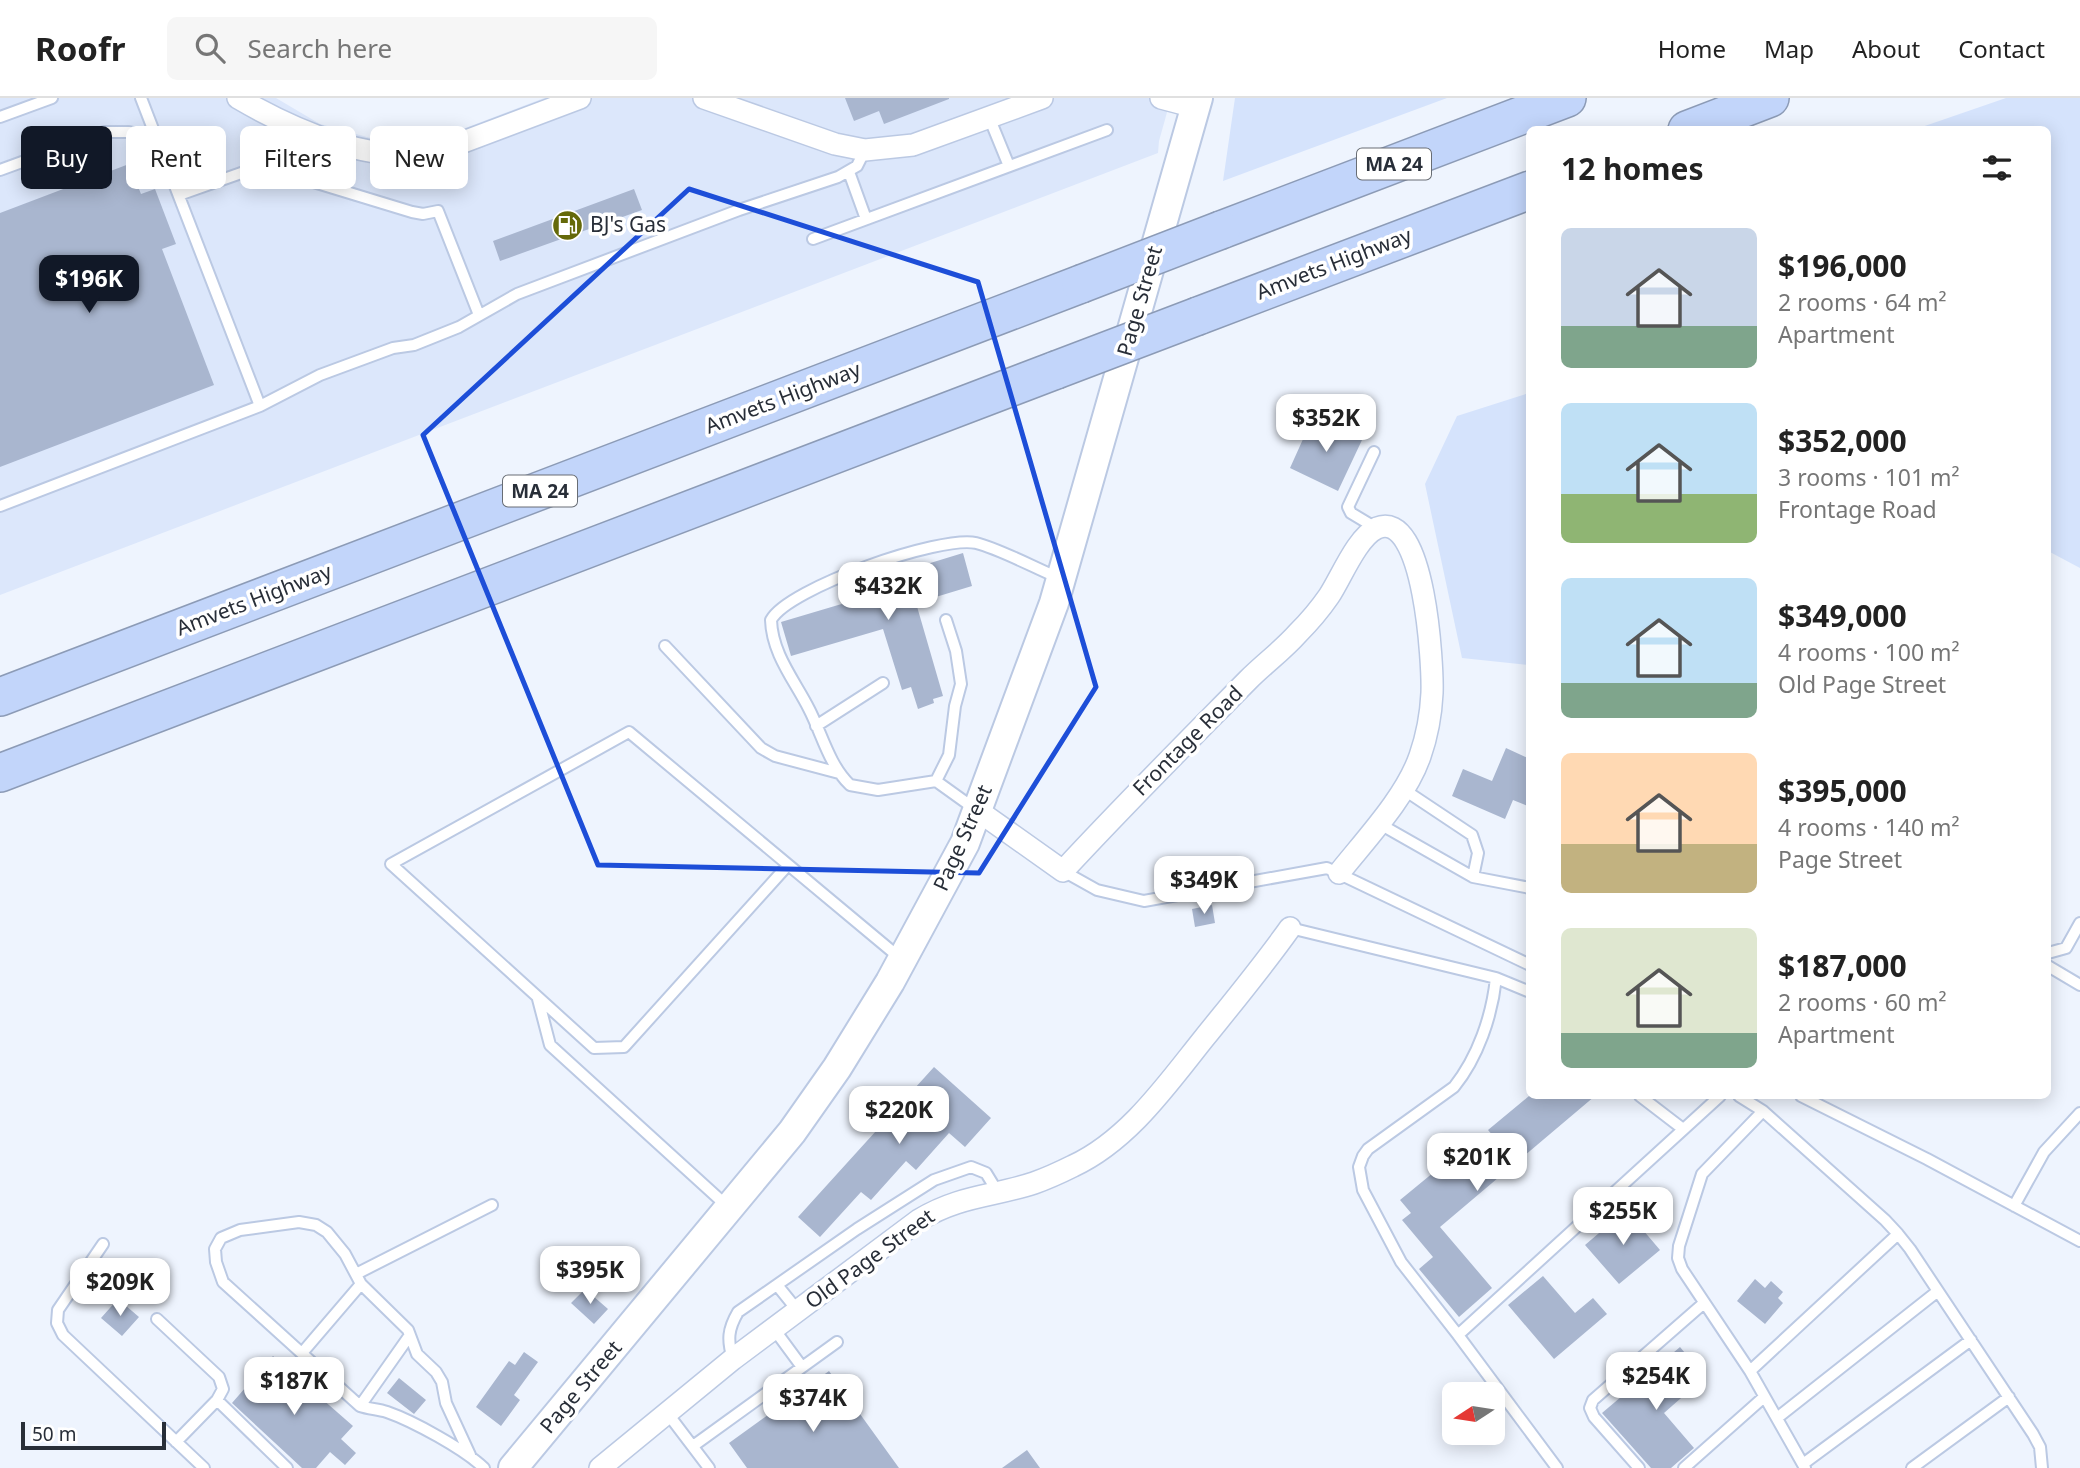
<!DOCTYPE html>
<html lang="en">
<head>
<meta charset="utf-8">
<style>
  :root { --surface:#fff; --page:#f6f6f6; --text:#222; --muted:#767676; --line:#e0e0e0; --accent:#111827 }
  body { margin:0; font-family:"Noto Sans",sans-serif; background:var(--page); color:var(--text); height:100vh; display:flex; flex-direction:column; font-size:26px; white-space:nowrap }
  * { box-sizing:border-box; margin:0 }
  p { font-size:23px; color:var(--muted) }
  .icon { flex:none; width:38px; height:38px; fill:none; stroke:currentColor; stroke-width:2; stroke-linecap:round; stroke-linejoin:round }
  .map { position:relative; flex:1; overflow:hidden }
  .panel { position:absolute; left:1526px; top:28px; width:525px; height:973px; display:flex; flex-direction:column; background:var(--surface); border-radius:10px; box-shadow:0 4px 18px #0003 }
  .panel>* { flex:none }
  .guide { position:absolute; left:21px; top:28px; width:665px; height:63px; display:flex; gap:14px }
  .needle { width:46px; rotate:258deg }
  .controls { position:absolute; left:1442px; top:1284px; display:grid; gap:14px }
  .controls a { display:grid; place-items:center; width:63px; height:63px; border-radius:10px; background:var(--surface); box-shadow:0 4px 18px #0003; font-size:35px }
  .scale { position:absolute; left:21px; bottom:18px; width:145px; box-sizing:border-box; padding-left:7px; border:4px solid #282e38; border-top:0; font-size:19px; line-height:24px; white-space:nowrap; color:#282e38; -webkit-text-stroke:5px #fff; paint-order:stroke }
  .price { position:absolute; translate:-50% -60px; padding:0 16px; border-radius:14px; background:#fff; color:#222; font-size:23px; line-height:46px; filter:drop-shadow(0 2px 4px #0008) }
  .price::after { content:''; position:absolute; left:50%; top:42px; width:21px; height:16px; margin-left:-10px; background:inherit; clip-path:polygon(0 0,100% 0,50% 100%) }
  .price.selected { background:var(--accent); color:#fff }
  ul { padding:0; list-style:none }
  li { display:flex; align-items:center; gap:21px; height:175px; padding:0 35px }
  li span { display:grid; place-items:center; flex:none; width:196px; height:140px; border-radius:10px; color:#555 }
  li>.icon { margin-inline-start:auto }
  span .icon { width:84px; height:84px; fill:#fffc; stroke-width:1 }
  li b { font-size:30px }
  h2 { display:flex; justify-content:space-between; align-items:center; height:84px; padding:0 35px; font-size:30px }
  .chip { padding:0 24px; border-radius:10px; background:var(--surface); box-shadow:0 4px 18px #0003; font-size:24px; line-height:63px }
  .chip.selected { background:var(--accent); color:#fff }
  header { display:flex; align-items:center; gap:42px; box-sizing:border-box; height:98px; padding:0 35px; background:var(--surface); border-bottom:2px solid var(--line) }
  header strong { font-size:33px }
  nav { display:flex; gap:38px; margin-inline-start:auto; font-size:24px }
  .search { width:490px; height:63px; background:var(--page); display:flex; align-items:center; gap:18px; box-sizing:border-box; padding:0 24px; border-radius:10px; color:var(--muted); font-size:26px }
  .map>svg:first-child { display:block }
</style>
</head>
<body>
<header>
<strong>Roofr</strong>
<div class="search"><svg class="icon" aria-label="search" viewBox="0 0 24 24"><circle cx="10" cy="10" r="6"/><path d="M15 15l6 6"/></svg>Search here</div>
<nav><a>Home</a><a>Map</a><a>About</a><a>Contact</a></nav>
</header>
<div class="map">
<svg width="2080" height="1370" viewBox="0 0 2080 1370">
  <rect width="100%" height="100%" fill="#eef4fe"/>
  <!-- built -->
  <path fill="#dce7fb" d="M 0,0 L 276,0 L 320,26 L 410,51 L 544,0 L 1171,0 L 1159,43 L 1158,55 L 0,497 Z"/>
  <!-- green -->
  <path fill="#d5e3fc" d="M 1235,0 L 1447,0 L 1223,83 Z
    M 2006,0 L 2080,0 L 2080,470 L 2048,453 L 2048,32 L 1916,31 Z
    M 1529,295 L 1529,567 L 1462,560 L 1425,386 L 1457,318 Z"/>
  <!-- building -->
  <path fill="#a9b6cf" d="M 845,0 L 949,0 L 949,1 L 884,26 L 879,13 L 854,23 Z
    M 129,66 L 141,96 L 155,91 L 176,146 L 162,151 L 214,287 L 0,369 L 0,115 Z
    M 634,91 L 642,112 L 500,163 L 493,143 Z
    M 1313,319 L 1362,342 L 1338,393 L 1290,370 Z
    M 963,455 L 972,488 L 916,505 L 943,598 L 933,601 L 934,605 L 918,611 L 911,589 L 902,592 L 883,531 L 791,558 L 781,524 L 882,494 L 878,481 Z
    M 1506,650 L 1530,661 L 1530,709 L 1513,702 L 1505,721 L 1452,698 L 1463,671 L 1492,683 Z
    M 1212,807 L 1215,825 L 1195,829 L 1192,811 Z
    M 934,969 L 991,1020 L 965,1049 L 949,1035 L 916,1072 L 906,1063 L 871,1102 L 861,1094 L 820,1139 L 798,1119 Z
    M 1529,998 L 1595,998 L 1440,1129 L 1492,1190 L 1459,1219 L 1419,1171 L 1433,1159 L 1402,1122 L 1411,1115 L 1400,1102 L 1445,1065 L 1452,1074 L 1494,1039 L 1488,1032 Z
    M 1626,1112 L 1660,1152 L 1619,1186 L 1585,1147 Z
    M 1543,1178 L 1575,1215 L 1593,1200 L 1607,1216 L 1554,1261 L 1508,1207 Z
    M 1755,1181 L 1765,1190 L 1771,1183 L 1783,1194 L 1778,1200 L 1783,1205 L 1765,1226 L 1737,1203 Z
    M 585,1191 L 608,1211 L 594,1226 L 571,1205 Z
    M 118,1201 L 139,1219 L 122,1238 L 101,1220 Z
    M 1680,1249 L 1705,1279 L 1664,1315 L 1694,1350 L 1671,1370 L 1651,1370 L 1602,1315 Z
    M 524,1254 L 538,1264 L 514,1297 L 520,1302 L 501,1328 L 476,1309 L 509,1263 L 515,1267 Z
    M 273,1258 L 353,1328 L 341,1341 L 356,1355 L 345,1367 L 330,1354 L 316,1370 L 302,1370 L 232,1305 Z
    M 829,1273 L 899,1370 L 747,1370 L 729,1345 Z
    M 399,1280 L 426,1302 L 414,1316 L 387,1295 Z
    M 1027,1352 L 1040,1370 L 1002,1370 Z"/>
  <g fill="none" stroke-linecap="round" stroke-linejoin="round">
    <defs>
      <path id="lane" d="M 0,19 L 52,0
        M 989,19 L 1009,68
        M 0,72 L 104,34 L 129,34 L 157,40
        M 849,74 L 866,121
        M 179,97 L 261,68 L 412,114 L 423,116 L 438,113 L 479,217
        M 813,141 L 1107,32
        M 260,308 L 320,277 L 393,250 L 414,247 L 459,229 L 517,196 L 739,112 L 838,79 L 857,68 L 865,52
        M 1374,354 L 1348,409 L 1351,415 L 1376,430
        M 0,408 L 260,308 L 141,0
        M 665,548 L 761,650 L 775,658 L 839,675
        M 816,628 L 883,585
        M 936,683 L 949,657 L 955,608 L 961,586 L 956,553 L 946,522
        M 1403,691 L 1472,737 L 1478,755 L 1473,779
        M 975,711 L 936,683 L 878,692 L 850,687 C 829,667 822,636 809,611 C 795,583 772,556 771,522 C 788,490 941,437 976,445 C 1000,451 1035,470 1059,480
        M 1378,725 L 1473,779 L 1530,790
        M 788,767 L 624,949 L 594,950 L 391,766 L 629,634 L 900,860
        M 1063,773 L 1097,792 L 1144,803 L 1327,770 L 1530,867
        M 1290,830 L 1496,880 C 1492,918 1478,959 1454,989 L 1368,1051 L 1363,1058 L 1359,1069 L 1363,1092 L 1401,1164 L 1458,1237
        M 2048,855 L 2066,850 L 2080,825
        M 2048,868 L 2080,887
        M 1496,880 L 1530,894
        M 538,901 L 550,947 L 728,1109
        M 1640,998 L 1683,1031
        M 1739,998 L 1763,1013 L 1885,1122 L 1898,1136 L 1910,1151 L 2033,1336 L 2040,1349 L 2042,1370
        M 1801,998 L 1927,1061 L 2080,1143
        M 1763,1013 L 1702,1076 L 1679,1148 L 1678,1160 L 1682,1171 L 1750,1273 L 1805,1370
        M 2014,1108 L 2044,1054 L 2080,1015
        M 103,1146 L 58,1212 L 57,1225 L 63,1237 L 204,1370
        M 356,1176 L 492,1107
        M 777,1187 L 798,1213
        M 157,1221 L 219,1279 L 223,1291 L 217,1302 L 176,1344
        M 774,1231 L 802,1269
        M 302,1255 L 361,1186
        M 733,1261 C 727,1242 728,1231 738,1214 L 857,1131 L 934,1082 L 971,1069 L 986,1075 L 997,1093
        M 1750,1273 L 1898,1136
        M 217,1302 L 287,1370
        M 360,1308 L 410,1237
        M 668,1316 L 709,1370
        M 1777,1320 L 1938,1193
        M 693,1348 L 837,1244
        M 470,1357 L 446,1305 L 442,1284 L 436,1274 L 417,1256 L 408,1232 L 361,1186 L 345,1156 L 327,1134 L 316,1127 L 299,1124 L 240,1132 L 221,1140 L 215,1151 L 216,1164 L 223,1184 L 360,1308 C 369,1311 378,1311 387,1314 C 413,1323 464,1351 484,1370
        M 1803,1366 L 1971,1242
        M 1557,1370 L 1458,1237 L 1720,998
        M 1639,1370 L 1594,1319 L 1590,1310 L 1593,1302 L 1704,1205
        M 1684,1370 L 1764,1299
        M 1912,1370 L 2009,1299"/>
      <path id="street" d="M 238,0 C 293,32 377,70 442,52 L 580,0
        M 704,0 L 835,46 L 865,52 L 913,47 L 1042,0
        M 1161,0 L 1195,9
        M 977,712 L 1063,773 C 1123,708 1186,645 1248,582 C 1264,566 1283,552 1298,535 C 1309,524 1320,511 1329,498 C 1341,480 1357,439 1377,430 C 1425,410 1433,568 1432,595 C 1431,616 1427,638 1420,658 C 1406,699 1366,741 1339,775
        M 600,1370 L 733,1261 L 919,1122 C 961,1097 992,1099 1034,1085 C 1048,1080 1061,1074 1073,1068 C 1129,1042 1168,985 1205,939 C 1234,903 1263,868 1290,830"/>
      <path id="secondary" d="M 513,1370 L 792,1034 L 837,970 L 890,884 L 965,745 L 1054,505 L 1198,0"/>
      <path id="highway" d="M 1687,32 L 1770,0
        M 1221,132 L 1567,0
        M 1198,218 L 1530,92
        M 0,599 L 1081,186
        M 0,675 L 1056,272"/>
    </defs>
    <!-- lane casing -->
    <use href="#lane" stroke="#bbc9e3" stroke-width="14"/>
    <!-- street casing -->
    <use href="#street" stroke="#bbc9e3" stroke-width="24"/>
    <!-- secondary casing -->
    <use href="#secondary" stroke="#bbc9e3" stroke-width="32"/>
    <!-- highway casing -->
    <use href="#highway" stroke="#8c9bb6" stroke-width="40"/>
    <!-- lane -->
    <use href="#lane" stroke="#fff" stroke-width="10"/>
    <!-- street -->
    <use href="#street" stroke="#fff" stroke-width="21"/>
    <!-- secondary -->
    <use href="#secondary" stroke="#fff" stroke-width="28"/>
    <!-- highway -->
    <use href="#highway" stroke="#c2d5fa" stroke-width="37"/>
    <defs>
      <path id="highway-bridge" d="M 1081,186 L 1221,132
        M 1056,272 L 1198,218"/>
    </defs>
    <!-- highway-bridge casing -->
    <use href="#highway-bridge" stroke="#8c9bb6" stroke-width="40" stroke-linecap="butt"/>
    <!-- highway-bridge -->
    <use href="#highway-bridge" stroke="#c2d5fa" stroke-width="37"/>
  </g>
  <!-- marked area -->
  <path fill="none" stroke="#1d4ed8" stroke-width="5" stroke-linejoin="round" d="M 689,91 L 978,184 L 1096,589 L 979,775 L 598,767 L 423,337 Z"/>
  <!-- icons -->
  <defs>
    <symbol id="fuel-disc" viewBox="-11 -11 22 22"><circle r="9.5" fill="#656909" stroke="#fff"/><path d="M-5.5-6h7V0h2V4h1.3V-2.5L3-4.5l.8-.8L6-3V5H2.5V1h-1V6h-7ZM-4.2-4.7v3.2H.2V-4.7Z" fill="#fff"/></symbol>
  </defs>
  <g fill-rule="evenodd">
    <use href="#fuel-disc" x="550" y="110" width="35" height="35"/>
  </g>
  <g text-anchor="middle" stroke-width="7" stroke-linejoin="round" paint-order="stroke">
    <!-- shield labels -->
    <g fill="#fff" stroke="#686d74" stroke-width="2">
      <rect x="1357" y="50.5" width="74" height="31" rx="5"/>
      <rect x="503" y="377.5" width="74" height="31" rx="5"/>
    </g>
    <g font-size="19" font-weight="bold" fill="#282e38">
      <text x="1394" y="73">MA 24</text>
      <text x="540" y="400">MA 24</text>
    </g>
    <!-- poi labels -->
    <g font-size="21" fill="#282e38" stroke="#fff" text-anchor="start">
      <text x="590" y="134">BJ's Gas</text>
    </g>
    <!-- street labels -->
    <g font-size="21" fill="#282e38" stroke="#fff">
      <text transform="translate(1334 166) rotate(-21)" y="7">Amvets Highway</text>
      <text transform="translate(1140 203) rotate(-74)" y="7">Page Street</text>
      <text transform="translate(783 300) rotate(-21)" y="7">Amvets Highway</text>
      <text transform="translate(254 502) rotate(-21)" y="7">Amvets Highway</text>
      <text transform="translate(1188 643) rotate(-45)" y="7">Frontage Road</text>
      <text transform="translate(963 740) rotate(-66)" y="7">Page Street</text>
      <text transform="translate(870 1161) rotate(-36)" y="7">Old Page Street</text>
      <text transform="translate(581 1289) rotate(-50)" y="7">Page Street</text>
    </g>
  </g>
</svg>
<div class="controls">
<a><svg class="needle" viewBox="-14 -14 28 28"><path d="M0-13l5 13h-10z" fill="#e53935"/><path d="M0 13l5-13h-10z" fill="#767676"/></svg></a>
</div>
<div class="scale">50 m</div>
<b class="price selected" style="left:89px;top:217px">$196K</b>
<b class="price" style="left:1326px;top:356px">$352K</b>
<b class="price" style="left:888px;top:524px">$432K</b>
<b class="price" style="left:1204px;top:818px">$349K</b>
<b class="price" style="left:899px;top:1048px">$220K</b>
<b class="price" style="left:1477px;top:1095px">$201K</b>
<b class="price" style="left:1623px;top:1149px">$255K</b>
<b class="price" style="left:590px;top:1208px">$395K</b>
<b class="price" style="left:120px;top:1220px">$209K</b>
<b class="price" style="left:1656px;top:1314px">$254K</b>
<b class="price" style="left:294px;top:1319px">$187K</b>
<b class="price" style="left:813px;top:1336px">$374K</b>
<div class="guide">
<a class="chip selected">Buy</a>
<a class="chip">Rent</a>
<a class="chip">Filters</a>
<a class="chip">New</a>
</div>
<section class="panel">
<h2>12 homes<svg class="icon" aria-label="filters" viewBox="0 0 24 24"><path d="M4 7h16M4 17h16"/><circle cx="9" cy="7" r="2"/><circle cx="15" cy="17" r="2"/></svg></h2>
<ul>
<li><span style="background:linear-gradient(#c9d6e8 70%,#7fa58c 0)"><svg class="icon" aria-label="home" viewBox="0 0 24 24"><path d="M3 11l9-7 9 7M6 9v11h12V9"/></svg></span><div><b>$196,000</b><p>2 rooms · 64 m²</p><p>Apartment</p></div></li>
<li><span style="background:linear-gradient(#bfe0f5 65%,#8fb573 0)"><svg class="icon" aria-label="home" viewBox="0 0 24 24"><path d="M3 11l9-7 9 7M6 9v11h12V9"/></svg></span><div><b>$352,000</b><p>3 rooms · 101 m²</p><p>Frontage Road</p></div></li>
<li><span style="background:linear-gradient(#bfe0f5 75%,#7fa58c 0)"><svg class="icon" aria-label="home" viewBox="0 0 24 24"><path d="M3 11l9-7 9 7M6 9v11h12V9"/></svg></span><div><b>$349,000</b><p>4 rooms · 100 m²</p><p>Old Page Street</p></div></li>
<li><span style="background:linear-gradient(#ffd9b3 65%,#c2b280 0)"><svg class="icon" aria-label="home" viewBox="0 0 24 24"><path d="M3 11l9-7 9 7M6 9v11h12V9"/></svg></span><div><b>$395,000</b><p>4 rooms · 140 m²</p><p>Page Street</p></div></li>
<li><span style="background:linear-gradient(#dfe7d0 75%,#7fa58c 0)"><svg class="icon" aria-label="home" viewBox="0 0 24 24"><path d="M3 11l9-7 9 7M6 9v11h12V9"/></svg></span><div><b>$187,000</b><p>2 rooms · 60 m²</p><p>Apartment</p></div></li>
</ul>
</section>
</div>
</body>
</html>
